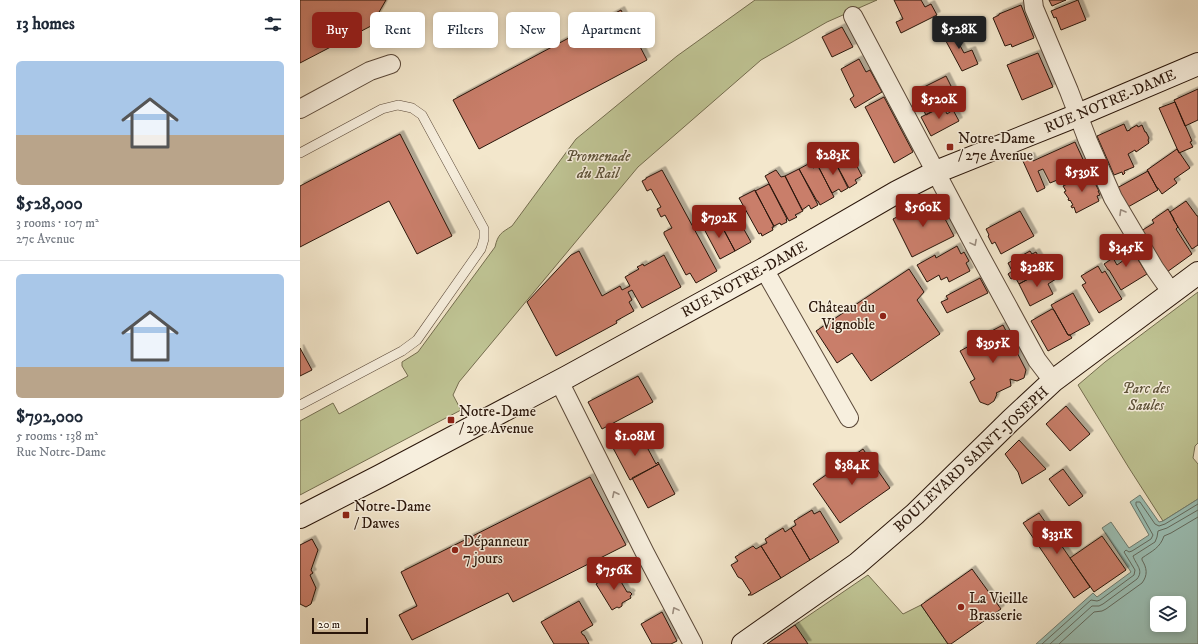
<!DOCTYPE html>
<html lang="en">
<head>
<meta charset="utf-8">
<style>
  :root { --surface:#fff; --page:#f2f2f3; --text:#1f2937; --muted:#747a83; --line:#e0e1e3; --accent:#8f2418 }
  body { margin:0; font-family:"IM FELL DW Pica",serif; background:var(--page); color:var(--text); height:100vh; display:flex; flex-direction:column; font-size:15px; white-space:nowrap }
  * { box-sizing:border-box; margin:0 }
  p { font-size:13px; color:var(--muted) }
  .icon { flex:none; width:22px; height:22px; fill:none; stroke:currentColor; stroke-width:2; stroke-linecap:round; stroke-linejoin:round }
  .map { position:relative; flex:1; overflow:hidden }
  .details { display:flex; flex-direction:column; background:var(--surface); width:300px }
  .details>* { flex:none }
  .banner { position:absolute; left:12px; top:12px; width:380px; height:36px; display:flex; gap:8px }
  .fabs { position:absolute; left:850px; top:596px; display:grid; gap:8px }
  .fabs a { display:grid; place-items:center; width:36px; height:36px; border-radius:6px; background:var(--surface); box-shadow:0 2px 6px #0003; font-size:20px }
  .scale { position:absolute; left:12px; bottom:10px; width:56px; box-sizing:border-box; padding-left:4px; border:2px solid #2a160a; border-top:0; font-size:11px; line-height:14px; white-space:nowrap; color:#2a160a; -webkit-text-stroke:3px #f7efde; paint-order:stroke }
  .price { position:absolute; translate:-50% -34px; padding:0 9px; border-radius:4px; background:var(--accent); color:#fff; font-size:13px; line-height:26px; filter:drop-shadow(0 1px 2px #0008) }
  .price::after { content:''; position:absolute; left:50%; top:24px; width:12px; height:9px; margin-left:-6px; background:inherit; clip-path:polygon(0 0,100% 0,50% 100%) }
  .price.active { background:#222; color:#fff }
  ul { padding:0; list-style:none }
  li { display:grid; align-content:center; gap:8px; height:212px; padding:0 16px }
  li+li { border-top:1px solid var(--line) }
  li span { display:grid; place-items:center; height:124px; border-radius:6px; color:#555 }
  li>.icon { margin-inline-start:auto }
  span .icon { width:72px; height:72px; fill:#fffc; stroke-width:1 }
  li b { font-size:17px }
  h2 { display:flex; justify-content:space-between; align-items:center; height:48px; padding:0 16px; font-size:17px }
  .chip { padding:0 14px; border-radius:6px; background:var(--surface); box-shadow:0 2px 6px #0003; font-size:14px; line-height:36px }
  .chip.active { background:var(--accent); color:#fff }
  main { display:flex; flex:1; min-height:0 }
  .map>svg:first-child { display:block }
</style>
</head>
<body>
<main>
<section class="details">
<h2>13 homes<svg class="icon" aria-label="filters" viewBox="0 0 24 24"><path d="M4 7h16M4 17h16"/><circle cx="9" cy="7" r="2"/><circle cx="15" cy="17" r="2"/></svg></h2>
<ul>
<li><span style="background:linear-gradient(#a9c7e8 60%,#b9a48a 0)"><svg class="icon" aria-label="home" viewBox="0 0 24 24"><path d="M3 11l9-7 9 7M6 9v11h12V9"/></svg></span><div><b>$528,000</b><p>3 rooms · 107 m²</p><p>27e Avenue</p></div></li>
<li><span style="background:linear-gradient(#a9c7e8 75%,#b9a48a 0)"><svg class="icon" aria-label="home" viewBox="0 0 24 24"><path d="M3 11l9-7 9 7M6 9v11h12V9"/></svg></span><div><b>$792,000</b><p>5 rooms · 138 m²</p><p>Rue Notre-Dame</p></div></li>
</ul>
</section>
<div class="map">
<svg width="898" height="644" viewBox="0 0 898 644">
  <defs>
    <filter id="shadow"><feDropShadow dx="3.5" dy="-3.5" stdDeviation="0" flood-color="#0004"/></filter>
  </defs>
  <rect width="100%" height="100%" fill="#f3e7cc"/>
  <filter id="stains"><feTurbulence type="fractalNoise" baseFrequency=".005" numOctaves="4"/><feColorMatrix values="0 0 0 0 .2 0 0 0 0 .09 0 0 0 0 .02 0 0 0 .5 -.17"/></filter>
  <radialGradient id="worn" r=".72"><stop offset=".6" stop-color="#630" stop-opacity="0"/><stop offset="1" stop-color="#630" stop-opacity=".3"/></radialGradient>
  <!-- green -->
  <path fill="#bfc494" stroke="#746d4f" d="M 455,0 L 577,0 L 527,22 L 461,60 L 338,167 L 159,382 L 153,395 L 161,410 L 0,495 L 0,421 L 33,403 L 39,414 L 108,376 L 102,366 L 102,362 L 118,352 L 195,247 C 198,234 201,233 212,226 L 276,139 L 377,56 Z
    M 898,292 L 898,443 L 895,446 L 893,458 L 898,464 L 898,499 L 863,521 L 829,468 L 778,385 L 805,362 Z
    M 568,575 L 603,614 L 621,605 L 648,644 L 467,644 Z"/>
  <!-- water -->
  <path fill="#9bc0b6" stroke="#6e7c71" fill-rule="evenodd" d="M 840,495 L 859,522 L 863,521 L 898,499 L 898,644 L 736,644 L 793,593 L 797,597 L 831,572 L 802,528 L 811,522 L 829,548 L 849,535 L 830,502 ZM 857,603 L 879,603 L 879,625 L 857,625 Z"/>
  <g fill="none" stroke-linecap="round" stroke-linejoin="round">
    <!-- shore -->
    <path stroke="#626b60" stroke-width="1" d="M 742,644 L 791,600 L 797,601 L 800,600 L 834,575 L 835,570 L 824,552 L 826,550 L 829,552 L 832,551 L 851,539 L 853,535 L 836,505 L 836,502 L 840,502 L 855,524 L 859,526 L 865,524 L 898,504
      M 750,644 L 792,606 L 799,606 L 803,604 L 837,579 C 844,570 836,565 833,556 L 855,542 L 857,537 L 858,531 L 867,528 L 898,510
      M 759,644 L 794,612 L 802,611 L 806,609 L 842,583 C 848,575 847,568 842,560 L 842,558 C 852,551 860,548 864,536 L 871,533 L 898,517"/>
  </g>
  <!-- building -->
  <path fill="#c97e6b" stroke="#2a160a" filter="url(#shadow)" d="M 0,0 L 86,0 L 71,26 L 0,63 Z
    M 594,0 L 621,0 L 625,7 L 631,4 L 637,15 L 601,33 L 596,22 L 603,19 Z
    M 749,0 L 766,0 L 752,6 Z
    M 778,0 L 786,20 L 761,30 L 756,17 L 754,18 L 751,11 Z
    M 721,5 L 734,38 L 712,47 L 711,44 L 705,46 L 693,18 L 699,15 L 699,14 Z
    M 321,10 L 347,60 L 179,149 L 153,100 Z
    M 649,25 L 664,53 L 672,50 L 678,64 L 662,71 L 640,30 Z
    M 542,27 L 553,47 L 532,57 L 522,37 Z
    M 738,53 L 753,87 L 722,100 L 707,65 Z
    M 559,59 L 566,72 L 570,70 L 582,92 L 555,108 L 550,99 L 554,96 L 541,69 Z
    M 646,76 L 654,92 L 646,97 L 649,103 L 626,115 L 614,92 Z
    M 898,89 L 898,120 L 885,126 L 874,100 Z
    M 584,97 L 613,152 L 594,163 L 565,107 Z
    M 875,102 L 892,141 L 890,142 L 893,147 L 879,153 L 859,108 Z
    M 643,106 L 647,114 L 653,110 L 659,121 L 631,136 L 621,117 Z
    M 824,124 L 827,131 L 830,130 L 830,129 L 837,125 L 838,127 L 842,125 L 845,132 L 846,132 L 849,138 L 848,140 L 849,143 L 836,152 L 835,150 L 828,154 L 834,167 L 824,171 L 825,173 L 823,175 L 822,172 L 814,175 L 797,136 Z
    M 100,134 L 152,236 L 117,254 L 89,201 L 0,247 L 0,186 Z
    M 775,142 L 787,168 L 750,183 L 743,169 L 738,171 L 745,188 L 737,192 L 722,159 L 731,156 L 733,161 Z
    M 548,149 L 562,176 L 555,180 L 557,183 L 549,188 L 533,158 Z
    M 877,149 L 890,168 L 874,179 L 877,183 L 862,194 L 858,188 L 857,188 L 847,170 Z
    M 533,158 L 548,188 L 541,192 L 539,189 L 532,193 L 518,166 Z
    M 510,163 L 513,168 L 518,166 L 534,197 L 520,205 L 518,201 L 517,201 L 499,169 Z
    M 499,169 L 518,205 L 511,209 L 509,205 L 502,210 L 485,176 Z
    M 362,170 L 417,271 L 396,283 L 390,273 L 386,275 L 364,234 L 364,232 L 372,228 L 365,215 L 361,217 L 357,209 L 361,207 L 351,189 L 347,191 L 342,181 L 346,179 L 346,178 Z
    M 476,170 L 481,177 L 485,176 L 503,211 L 495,215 L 497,217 L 489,221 L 465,176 Z
    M 848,171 L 858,190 L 828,207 L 817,188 Z
    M 786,175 L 788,180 L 791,178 L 793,181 L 794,181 L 799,191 L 798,191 L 800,195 L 797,196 L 799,201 L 776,213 L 774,207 L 772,208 L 771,206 L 773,205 L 770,200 L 769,201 L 768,199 L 769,199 L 764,192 L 766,191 L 763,186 Z
    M 469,184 L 487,219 L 486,219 L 487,222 L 481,225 L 480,223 L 474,226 L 455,191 Z
    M 455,190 L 474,227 L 472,227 L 473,230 L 462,236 L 461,233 L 459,234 L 439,198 Z
    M 634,198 L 654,236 L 612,257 L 593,219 Z
    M 886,201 L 897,216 L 898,216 L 898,245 L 892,249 L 873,219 L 874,219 L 870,212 Z
    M 868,209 L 878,227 L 876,229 L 892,254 L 867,272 L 841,231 L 854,223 L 852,220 Z
    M 433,210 L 451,242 L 435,251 L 418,219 Z
    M 720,211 L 734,236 L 701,254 L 695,242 L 692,244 L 688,236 L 689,235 L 686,229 Z
    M 418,219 L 435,251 L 420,259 L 403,227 Z
    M 827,242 L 847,274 L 821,290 L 809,270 L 808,270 L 804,264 L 813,258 L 817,265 L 824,260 L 817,248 Z
    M 657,246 L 661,254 L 664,252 L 669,261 L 666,263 L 670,271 L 649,282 L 647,277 L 641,280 L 639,275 L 627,282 L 617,265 L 635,255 L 636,258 Z
    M 279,251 L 302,296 L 320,286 L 322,290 L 330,286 L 325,277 L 339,269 L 337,267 L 343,264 L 344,266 L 364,255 L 381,287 L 342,308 L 332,290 L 328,292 L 332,300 L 329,302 L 334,311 L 316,321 L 317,323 L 256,356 L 227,302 L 271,255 Z
    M 730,251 L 732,254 L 736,252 L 740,259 L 736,261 L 741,272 L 719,284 L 715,277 L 711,279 L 708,274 L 712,271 L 708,263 Z
    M 798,266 L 802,273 L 805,271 L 822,299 L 799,313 L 782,285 L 786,283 L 781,276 Z
    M 609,269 L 624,292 L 617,300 L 640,334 L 571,381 L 552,353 L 537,363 L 516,331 Z
    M 741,272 L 744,276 L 752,272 L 756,279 L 748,284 L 753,294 L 730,306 L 719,284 Z
    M 680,278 L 688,293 L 647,313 L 641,302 L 648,299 L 646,296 Z
    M 773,293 L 790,324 L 770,335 L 768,335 L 751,305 Z
    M 752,309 L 754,310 L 768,335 L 770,335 L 772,338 L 748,351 L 731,321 Z
    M 703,325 L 726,370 L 724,378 L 717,381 L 710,379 L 711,386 L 696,393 L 697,394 L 694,401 L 688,405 L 680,402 L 670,382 L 675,379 L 660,351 L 682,339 L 680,337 Z
    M 0,348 L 12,370 L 0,376 Z
    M 338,376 L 353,402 L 302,429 L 288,402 Z
    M 766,406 L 790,434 L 770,451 L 746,424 Z
    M 340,434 L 356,464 L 358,462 L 359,464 L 330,480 L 313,448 Z
    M 719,440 L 746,469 L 722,484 L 718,472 L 705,454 Z
    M 563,449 L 590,488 L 540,523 L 513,484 Z
    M 359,464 L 375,494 L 348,508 L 332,478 Z
    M 763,469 L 783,496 L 769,506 L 749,479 Z
    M 290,477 L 326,545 L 213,602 L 208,593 L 112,640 L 99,615 L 117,606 L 101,572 Z
    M 512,510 L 514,514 L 520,511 L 539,542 L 510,560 L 491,528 L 496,525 L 494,521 Z
    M 739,513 L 790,587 L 774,598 L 723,523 Z
    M 483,528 L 485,532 L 491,528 L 510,560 L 481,578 L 461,546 L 467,543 L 465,539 Z
    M 802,536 L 826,570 L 794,592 L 770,558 Z
    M 12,539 L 18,550 L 11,570 L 13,573 L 10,575 L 16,588 L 11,604 L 6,607 L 0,604 L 0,545 Z
    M 453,546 L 456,549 L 461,546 L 481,578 L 452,595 L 448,595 L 451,593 L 442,579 L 438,577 L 431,565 L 438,561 L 435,557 Z
    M 672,569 L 701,609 L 651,644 L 648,644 L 621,605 Z
    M 315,572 L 316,574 L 319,574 L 321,577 L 320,580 L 327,592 L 330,592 L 332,594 L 330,596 L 331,598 L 322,603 L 322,606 L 319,608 L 317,607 L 312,610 L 296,584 Z
    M 279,601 L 293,625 L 281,632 L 283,635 L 284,635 L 289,644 L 254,644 L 241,622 Z
    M 362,612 L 377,641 L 371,644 L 352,644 L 341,624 Z
    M 495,625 L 508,644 L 467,644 Z"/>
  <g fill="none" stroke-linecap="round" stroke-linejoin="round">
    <defs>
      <path id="lane" d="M 0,153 L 82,109 L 98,105 L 112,108 L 122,115 L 184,229 L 184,239 L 181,249 L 117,340 L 102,351 L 0,405"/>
      <path id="street" d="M 733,0 L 734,8 L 769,91 L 788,141 L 813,198 L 855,269 L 872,293
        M 553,16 L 677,250 L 737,360 L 753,381
        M 0,109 L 70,71 L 91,64
        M 464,269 L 549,418
        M 259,381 L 345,553 L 393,644"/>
      <path id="secondary" d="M 0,517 L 80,476 L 267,377 L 464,269 L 597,192 L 636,172 L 778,115 L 898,64
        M 443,644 L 557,564 L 615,514 L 710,421 L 753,381 L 898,273"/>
    </defs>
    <!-- lane casing -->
    <use href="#lane" stroke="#5c4a3a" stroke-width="10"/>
    <!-- street casing -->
    <use href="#street" stroke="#5c4a3a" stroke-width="20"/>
    <!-- secondary casing -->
    <use href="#secondary" stroke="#2a160a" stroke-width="24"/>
    <!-- lane -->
    <use href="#lane" stroke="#f7efde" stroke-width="9"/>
    <!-- street -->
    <use href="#street" stroke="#f7efde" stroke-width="18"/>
    <!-- secondary -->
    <use href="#secondary" stroke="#f7efde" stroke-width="22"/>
  </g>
  <!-- one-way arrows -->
  <defs><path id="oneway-chevron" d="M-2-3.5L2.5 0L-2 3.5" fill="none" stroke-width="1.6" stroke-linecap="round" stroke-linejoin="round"/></defs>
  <g stroke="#9b8d7f">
    <use href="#oneway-chevron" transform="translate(822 212) rotate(-120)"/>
    <use href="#oneway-chevron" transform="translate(674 243) rotate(62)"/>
    <use href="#oneway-chevron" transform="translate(315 494) rotate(-116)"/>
    <use href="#oneway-chevron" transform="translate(375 610) rotate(-118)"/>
  </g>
  <!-- markers -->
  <g fill="#8f2418" stroke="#f7efde" stroke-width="1.5">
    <rect x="646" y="143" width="8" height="8" rx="2"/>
    <circle cx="583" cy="316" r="4"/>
    <rect x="147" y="416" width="8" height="8" rx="2"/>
    <rect x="42" y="511" width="8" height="8" rx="2"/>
    <circle cx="155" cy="550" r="4"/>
    <circle cx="661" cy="607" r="4"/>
  </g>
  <g text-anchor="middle" stroke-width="3" stroke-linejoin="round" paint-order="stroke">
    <!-- street labels -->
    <g font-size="15" fill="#2a160a" stroke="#f7efde">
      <text transform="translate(810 101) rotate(-23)" y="5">RUE NOTRE-DAME</text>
      <text transform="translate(444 279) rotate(-29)" y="5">RUE NOTRE-DAME</text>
      <text transform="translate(671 459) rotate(-43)" y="5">BOULEVARD SAINT-JOSEPH</text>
    </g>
    <!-- poi labels -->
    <g font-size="15" fill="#2a160a" stroke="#f7efde" text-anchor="start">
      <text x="658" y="143">Notre-Dame<tspan x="658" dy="17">/ 27e Avenue</tspan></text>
      <text x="575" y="312" text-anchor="end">Château du<tspan x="575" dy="17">Vignoble</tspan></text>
      <text x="159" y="416">Notre-Dame<tspan x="159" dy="17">/ 29e Avenue</tspan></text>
      <text x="54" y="511">Notre-Dame<tspan x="54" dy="17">/ Dawes</tspan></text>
      <text x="163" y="546">Dépanneur<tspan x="163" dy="17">7 jours</tspan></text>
      <text x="669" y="603">La Vieille<tspan x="669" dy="17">Brasserie</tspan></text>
    </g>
    <!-- park labels -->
    <g font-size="15" font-style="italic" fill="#5e533a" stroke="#f7efde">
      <text x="298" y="161">Promenade<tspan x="298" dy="17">du Rail</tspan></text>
      <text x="846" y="393">Parc des<tspan x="846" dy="17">Saules</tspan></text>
    </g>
  </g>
  <rect width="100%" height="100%" filter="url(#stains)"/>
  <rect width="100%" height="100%" fill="url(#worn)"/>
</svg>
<div class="fabs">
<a><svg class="icon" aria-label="layers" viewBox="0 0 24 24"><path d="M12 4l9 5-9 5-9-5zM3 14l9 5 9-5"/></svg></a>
</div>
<div class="scale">20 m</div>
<b class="price active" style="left:659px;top:50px">$528K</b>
<b class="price" style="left:639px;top:120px">$520K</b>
<b class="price" style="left:533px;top:176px">$283K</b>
<b class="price" style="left:782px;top:193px">$539K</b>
<b class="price" style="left:623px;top:228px">$560K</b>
<b class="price" style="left:419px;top:239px">$792K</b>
<b class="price" style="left:826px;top:268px">$345K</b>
<b class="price" style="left:737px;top:288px">$328K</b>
<b class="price" style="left:693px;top:364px">$395K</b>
<b class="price" style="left:335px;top:457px">$1.08M</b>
<b class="price" style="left:552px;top:486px">$384K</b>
<b class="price" style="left:757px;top:555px">$331K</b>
<b class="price" style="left:314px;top:591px">$756K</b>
<div class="banner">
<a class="chip active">Buy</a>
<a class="chip">Rent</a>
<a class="chip">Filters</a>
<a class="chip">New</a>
<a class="chip">Apartment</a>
</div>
</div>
</main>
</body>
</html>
